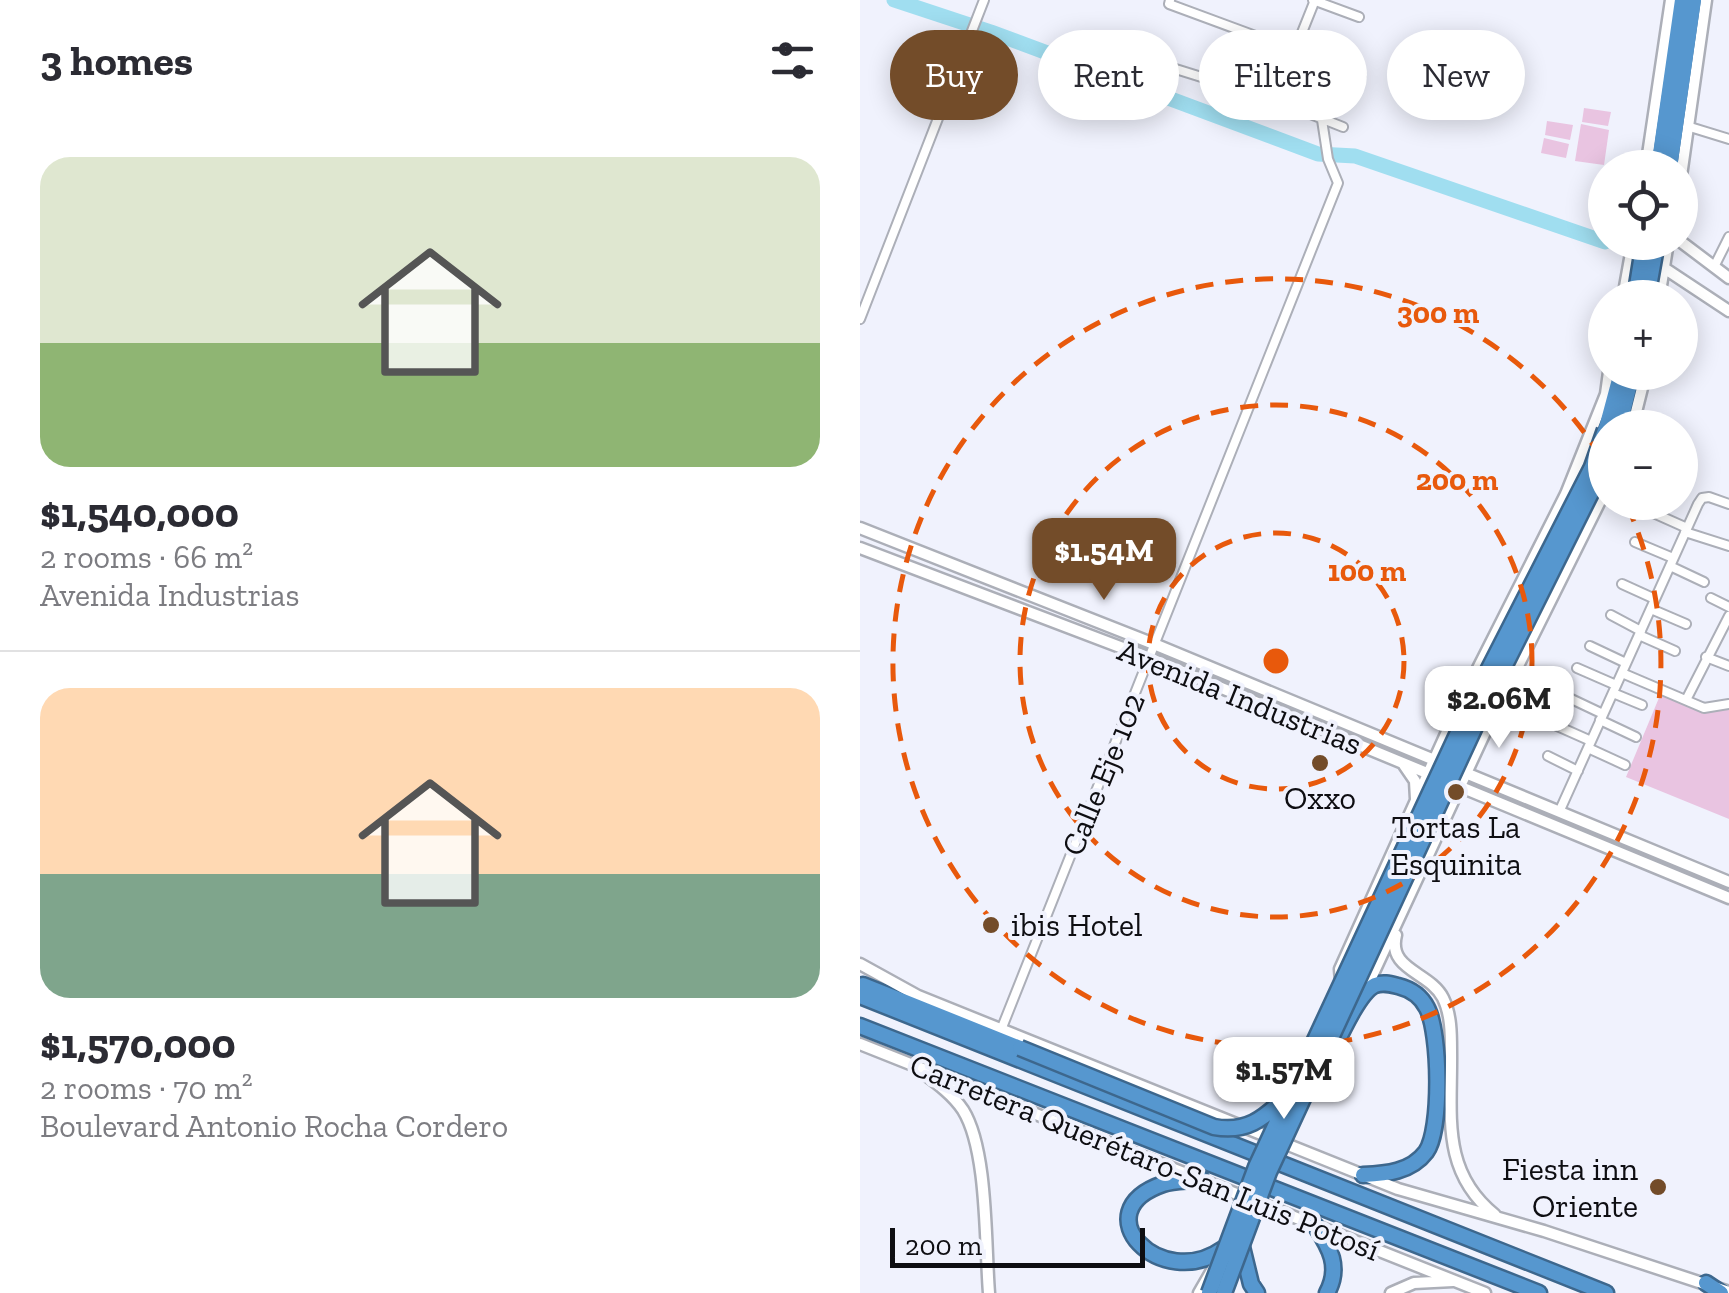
<!DOCTYPE html>
<html lang="en">
<head>
<meta charset="utf-8">
<style>
  :root { --surface:#fff; --page:#f7f7f7; --text:#2b2b33; --muted:#7c7c81; --line:#e1e1e2; --accent:#734c29 }
  body { margin:0; font-family:"Zilla Slab",serif; background:var(--page); color:var(--text); height:100vh; display:flex; flex-direction:column; font-size:38px; white-space:nowrap }
  * { box-sizing:border-box; margin:0 }
  p { font-size:32px; color:var(--muted) }
  .icon { flex:none; width:55px; height:55px; fill:none; stroke:currentColor; stroke-width:2; stroke-linecap:round; stroke-linejoin:round }
  .map { position:relative; flex:1; overflow:hidden }
  .side { display:flex; flex-direction:column; background:var(--surface); width:860px }
  .side>* { flex:none }
  .top-card { position:absolute; left:30px; top:30px; width:688px; height:90px; display:flex; gap:20px }
  .tools { position:absolute; left:728px; top:150px; display:grid; gap:20px }
  .tools a { display:grid; place-items:center; width:110px; height:110px; border-radius:50%; background:var(--surface); box-shadow:0 5px 25px #0003; font-size:50px }
  .scale { position:absolute; left:30px; bottom:25px; width:255px; box-sizing:border-box; padding-left:10px; border:5px solid #0e0e12; border-top:0; font-size:28px; line-height:35px; white-space:nowrap; color:#0e0e12; -webkit-text-stroke:8px #f0f2fd; paint-order:stroke }
  .price { position:absolute; translate:-50% -85px; padding:0 22px; border-radius:20px; background:#fff; color:#222; font-size:32px; line-height:65px; filter:drop-shadow(0 2px 5px #0008) }
  .price::after { content:''; position:absolute; left:50%; top:60px; width:30px; height:22px; margin-left:-15px; background:inherit; clip-path:polygon(0 0,100% 0,50% 100%) }
  .price.current { background:var(--accent); color:#fff }
  ul { padding:0; list-style:none }
  li { display:grid; align-content:center; gap:20px; height:530px; padding:0 40px }
  li+li { border-top:2px solid var(--line) }
  li span { display:grid; place-items:center; height:310px; border-radius:30px; color:#555 }
  li>.icon { margin-inline-start:auto }
  span .icon { width:180px; height:180px; fill:#fffc; stroke-width:1 }
  li b { font-size:42px }
  h2 { display:flex; justify-content:space-between; align-items:center; height:120px; padding:0 40px; font-size:42px }
  .chip { padding:0 35px; border-radius:45px; background:var(--surface); box-shadow:0 5px 25px #0003; font-size:35px; line-height:90px }
  .chip.current { background:var(--accent); color:#fff }
  main { display:flex; flex:1; min-height:0 }
  .map>svg:first-child { display:block }
</style>
</head>
<body>
<main>
<section class="side">
<h2>3 homes<svg class="icon" aria-label="filters" viewBox="0 0 24 24"><path d="M4 7h16M4 17h16"/><circle cx="9" cy="7" r="2"/><circle cx="15" cy="17" r="2"/></svg></h2>
<ul>
<li><span style="background:linear-gradient(#dfe7d0 60%,#8fb573 0)"><svg class="icon" aria-label="home" viewBox="0 0 24 24"><path d="M3 11l9-7 9 7M6 9v11h12V9"/></svg></span><div><b>$1,540,000</b><p>2 rooms · 66 m²</p><p>Avenida Industrias</p></div></li>
<li><span style="background:linear-gradient(#ffd9b3 60%,#7fa58c 0)"><svg class="icon" aria-label="home" viewBox="0 0 24 24"><path d="M3 11l9-7 9 7M6 9v11h12V9"/></svg></span><div><b>$1,570,000</b><p>2 rooms · 70 m²</p><p>Boulevard Antonio Rocha Cordero</p></div></li>
</ul>
</section>
<div class="map">
<svg width="869" height="1293" viewBox="0 0 869 1293">
  <rect width="100%" height="100%" fill="#f0f2fd"/>
  <!-- green -->
  <path fill="#e9c4e1" d="M 724,108 L 751,112 L 748,126 L 722,122 Z
    M 687,121 L 713,125 L 710,140 L 685,135 Z
    M 721,124 L 749,130 L 744,165 L 715,161 Z
    M 684,138 L 709,144 L 706,158 L 681,153 Z
    M 801,693 L 845,712 L 869,708 L 869,819 L 766,777 Z"/>
  <g fill="none" stroke-linecap="round" stroke-linejoin="round">
    <!-- river -->
    <path stroke="#a0def0" stroke-width="15" d="M 34,0 L 131,32 L 458,154 L 495,156 L 745,242"/>
    <defs>
      <path id="street" d="M 310,0 L 309,4 L 501,75
        M 453,0 L 499,17
        M 274,56 L 415,100 L 483,127
        M 415,100 L 455,0
        M 830,127 L 869,139
        M 854,267 L 869,237
        M 0,319 L 124,0
        M 789,511 L 827,528
        M 825,532 L 869,546
        M 775,542 L 813,558
        M 810,566 L 844,582
        M 762,584 L 795,599
        M 851,598 L 869,607
        M 791,609 L 826,624
        M 751,615 L 781,631
        M 779,635 L 815,651
        M 730,646 L 766,663
        M 846,657 L 869,666
        M 717,668 L 756,685
        M 762,673 L 844,708 L 869,704
        M 753,693 L 782,705
        M 705,696 L 743,714
        M 826,700 L 869,616
        M 740,720 L 776,737
        M 695,725 L 731,741
        M 728,748 L 765,765
        M 688,756 L 718,771
        M 700,810 L 838,504 L 842,498 L 849,497 L 869,504
        M 141,1030 L 478,183 L 468,159 L 462,120"/>
      <path id="secondary" d="M 786,168 L 811,0
        M 820,183 L 846,0
        M 820,241 L 869,278
        M 771,260 L 804,268 L 869,311
        M 763,298 L 773,242
        M 799,298 L 808,242
        M 772,428 L 786,372
        M 0,528 L 294,644 L 869,882
        M 0,548 L 289,658 L 869,898
        M 544,765 L 555,781 L 556,799
        M 536,935 C 527,970 570,972 583,998 C 591,1014 591,1034 591,1051 C 592,1114 580,1171 635,1215
        M 0,964 L 58,996 L 538,1189 L 684,1231 L 869,1292
        M 481,982 L 480,969 L 595,714 L 706,494 L 746,394 L 749,372
        M 505,991 L 627,728 L 745,491
        M 0,1044 L 625,1293
        M 63,1073 C 78,1084 93,1095 103,1110 C 128,1150 125,1244 129,1293
        M 339,1293 L 354,1267
        M 531,1293 L 554,1283 L 593,1281"/>
      <path id="highway" d="M 798,168 L 822,0
        M 810,168 L 834,0
        M 746,428 L 761,372
        M 759,428 L 773,372
        M 3,985 L 160,1048
        M 0,996 L 746,1293
        M 0,1026 L 679,1293
        M 457,1076 L 463,1070 C 474,1050 496,994 515,985 C 523,982 530,984 538,986 C 550,989 561,996 567,1008 C 580,1032 582,1130 566,1152 C 551,1172 526,1174 503,1175
        M 341,1179 C 329,1181 314,1180 303,1184 C 222,1212 301,1293 363,1249
        M 455,1225 C 470,1248 481,1267 467,1293
        M 382,1247 L 391,1284 L 397,1293
        M 846,1283 L 861,1293"/>
    </defs>
    <!-- street casing -->
    <use href="#street" stroke="#acafb8" stroke-width="12"/>
    <!-- secondary casing -->
    <use href="#secondary" stroke="#acafb8" stroke-width="15"/>
    <!-- highway casing -->
    <use href="#highway" stroke="#3d678d" stroke-width="19"/>
    <!-- street -->
    <use href="#street" stroke="#fff" stroke-width="8"/>
    <!-- secondary -->
    <use href="#secondary" stroke="#fff" stroke-width="10"/>
    <!-- highway -->
    <use href="#highway" stroke="#5697cf" stroke-width="14"/>
    <defs>
      <path id="highway-bridge" d="M 775,298 L 784,242
        M 787,298 L 797,242
        M 160,1048 L 354,1127 C 386,1133 403,1119 425,1098
        M 349,1293 L 396,1167 L 615,696 L 732,467 L 745,430
        M 364,1293 L 409,1172 L 626,703 L 745,465"/>
    </defs>
    <!-- highway-bridge casing -->
    <use href="#highway-bridge" stroke="#3d678d" stroke-width="19" stroke-linecap="butt"/>
    <!-- highway-bridge -->
    <use href="#highway-bridge" stroke="#5697cf" stroke-width="14"/>
  </g>
  <!-- distance rings -->
  <g fill="none" stroke="#e8590c" stroke-width="5" stroke-dasharray="18 12">
    <circle cx="416" cy="661" r="128"/>
    <circle cx="416" cy="661" r="256"/>
    <path d="M767 505A384 384 0 1 1 743 460"/>
  </g>
  <!-- markers -->
  <g fill="#734c29" stroke="#f0f2fd" stroke-width="4">
    <circle cx="460" cy="763" r="10"/>
    <circle cx="596" cy="792" r="10"/>
    <circle cx="131" cy="925" r="10"/>
    <circle cx="798" cy="1187" r="10"/>
  </g>
  <g text-anchor="middle" stroke-width="8" stroke-linejoin="round" paint-order="stroke">
    <!-- street labels -->
    <g font-size="32" fill="#0e0e12" stroke="#f0f2fd">
      <text transform="translate(380 697) rotate(22)" y="11">Avenida Industrias</text>
      <text transform="translate(243 774) rotate(-68)" y="11">Calle Eje 102</text>
      <text transform="translate(285 1157) rotate(22)" y="11">Carretera Querétaro-San Luis Potosí</text>
    </g>
    <!-- poi labels -->
    <g font-size="32" fill="#0e0e12" stroke="#f0f2fd">
      <text x="460" y="809">Oxxo</text>
      <text x="596" y="838">Tortas La<tspan x="596" dy="37">Esquinita</tspan></text>
      <text x="151" y="936" text-anchor="start">ibis Hotel</text>
      <text x="778" y="1180" text-anchor="end">Fiesta inn<tspan x="778" dy="37">Oriente</tspan></text>
    </g>
  </g>
  <circle cx="416" cy="661" r="15" fill="#e8590c" stroke="#f0f2fd" stroke-width="5"/>
  <g font-size="30" text-anchor="middle" font-weight="bold" fill="#e8590c" stroke="#f0f2fd" stroke-width="8" stroke-linejoin="round" paint-order="stroke">
    <text x="578" y="323">300 m</text>
    <text x="597" y="490">200 m</text>
    <text x="507" y="581">100 m</text>
  </g>
</svg>
<div class="tools">
<a><svg class="icon" aria-label="locate" viewBox="0 0 24 24"><circle cx="12" cy="12" r="6"/><path d="M12 2v4M12 18v4M2 12h4M18 12h4"/></svg></a>
<a>+</a>
<a>−</a>
</div>
<div class="scale">200 m</div>
<b class="price current" style="left:244px;top:603px">$1.54M</b>
<b class="price" style="left:639px;top:751px">$2.06M</b>
<b class="price" style="left:424px;top:1122px">$1.57M</b>
<div class="top-card">
<a class="chip current">Buy</a>
<a class="chip">Rent</a>
<a class="chip">Filters</a>
<a class="chip">New</a>
</div>
</div>
</main>
</body>
</html>
